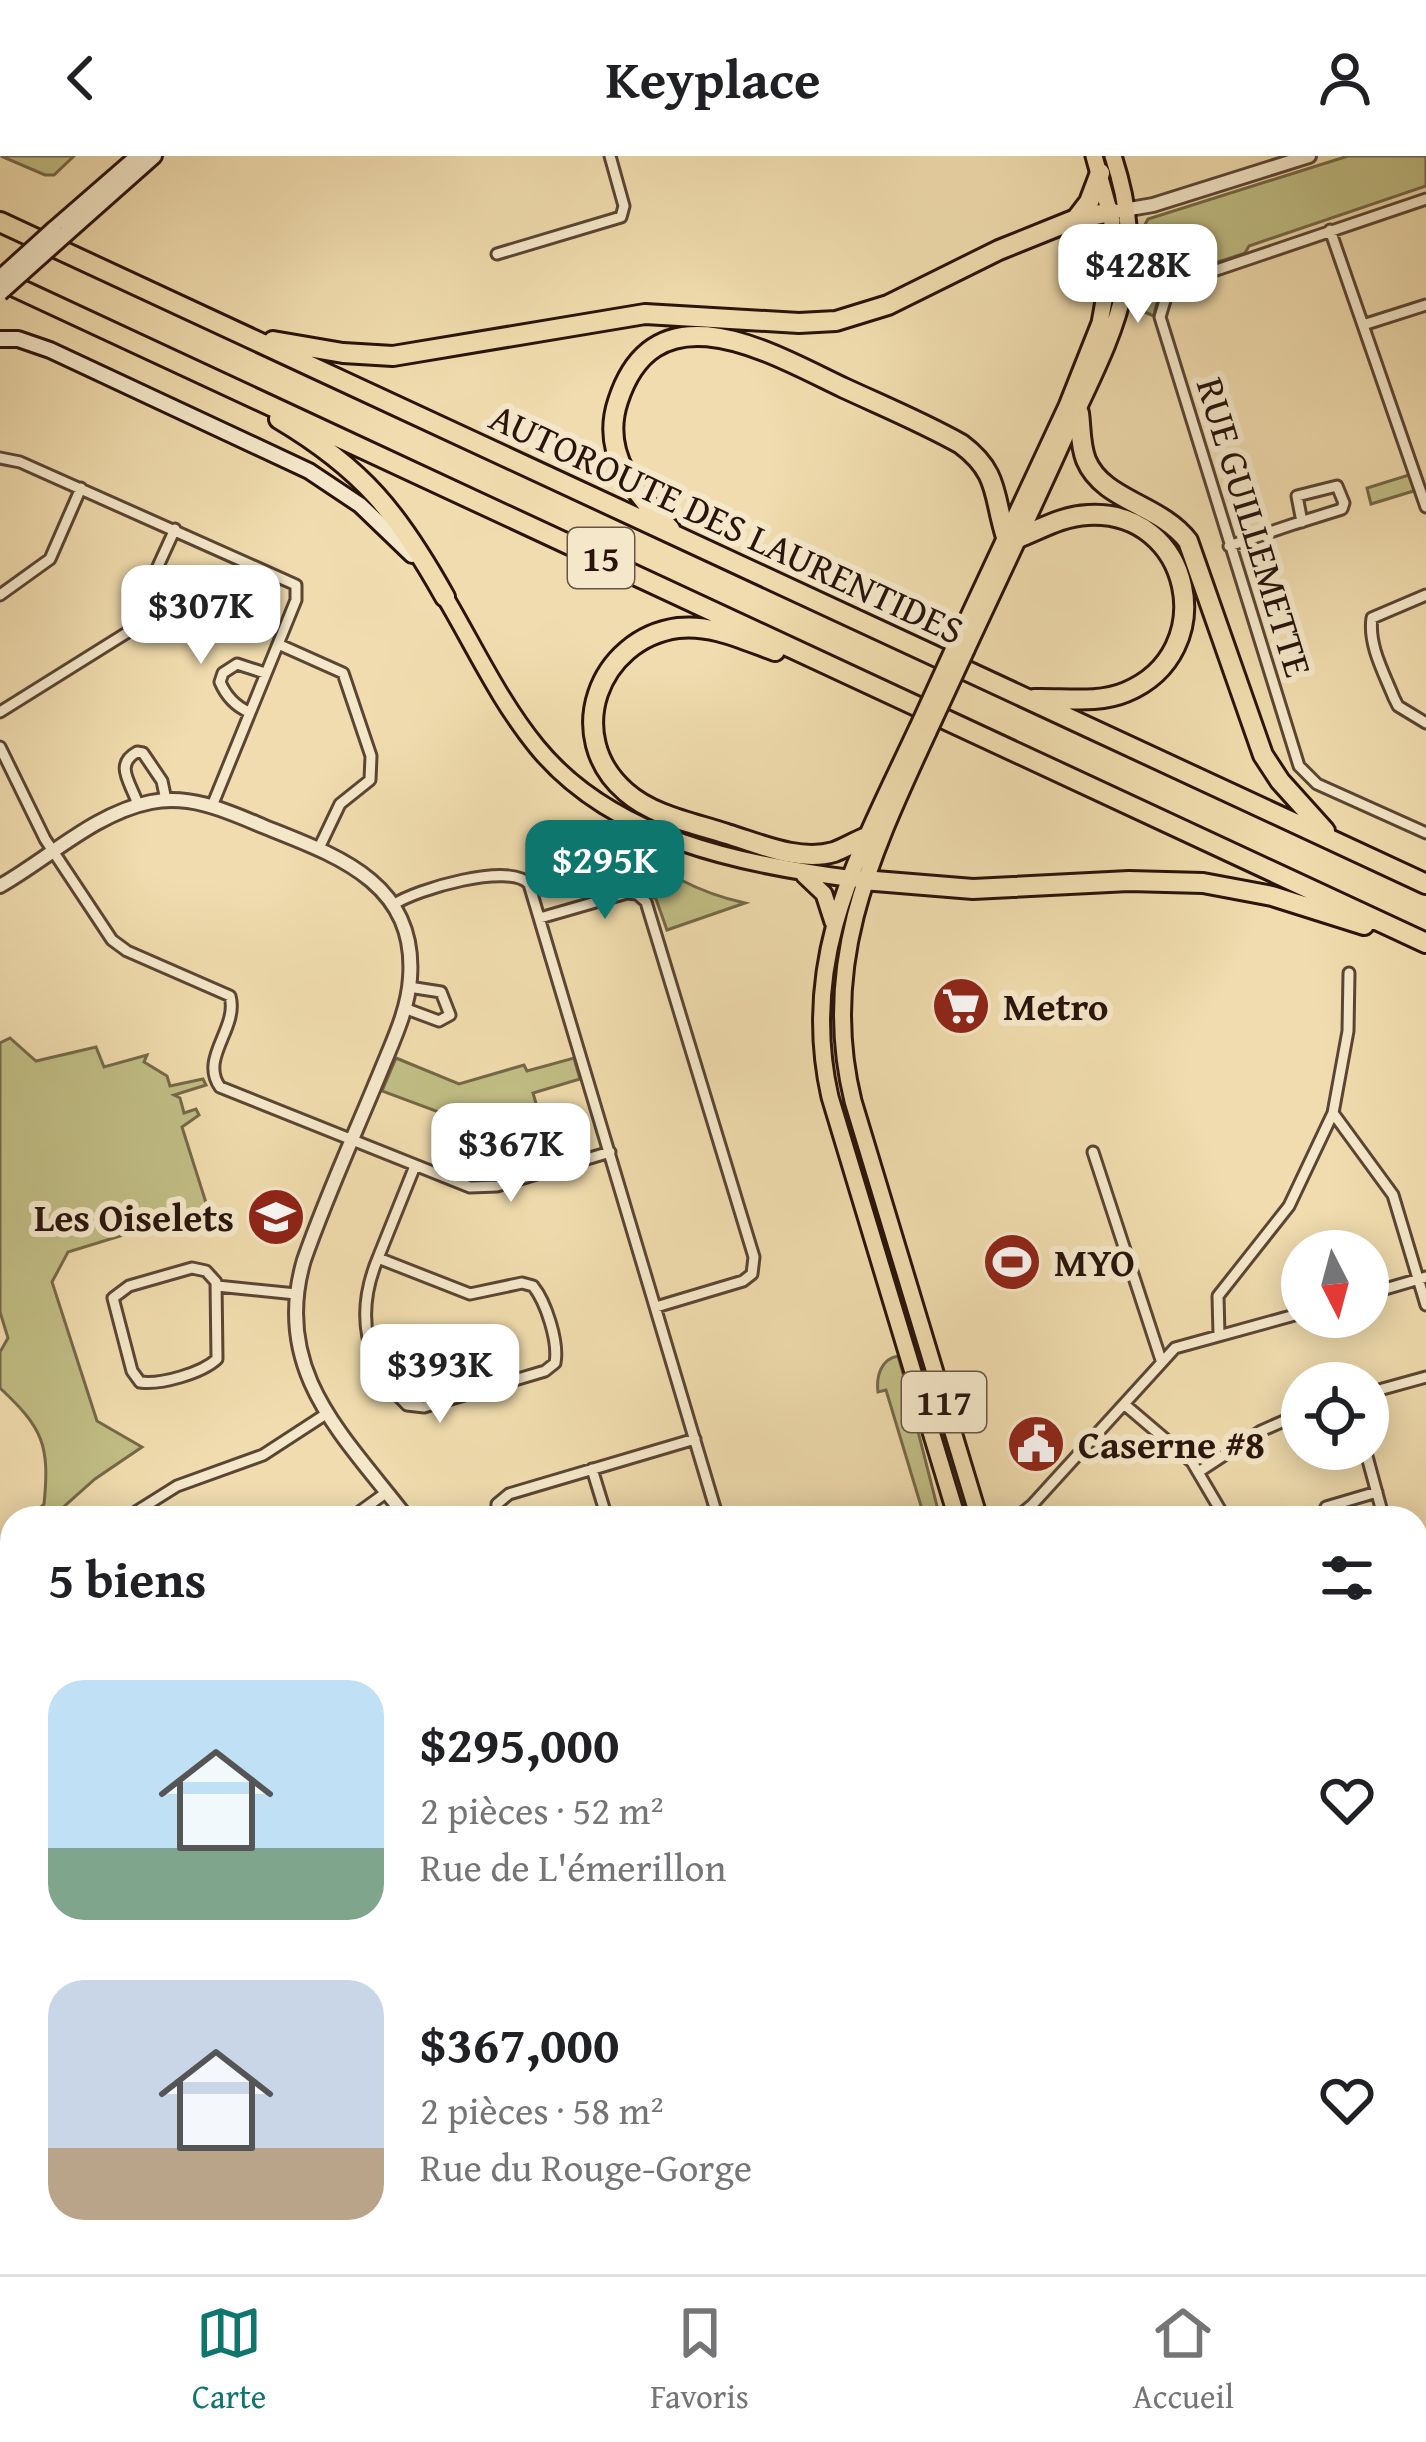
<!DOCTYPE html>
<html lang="fr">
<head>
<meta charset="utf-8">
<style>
  :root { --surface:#fff; --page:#f6f6f6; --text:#202124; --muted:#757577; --line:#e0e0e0; --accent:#0f766e }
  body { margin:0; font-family:"Gentium Book Plus",serif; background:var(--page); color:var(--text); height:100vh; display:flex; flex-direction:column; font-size:45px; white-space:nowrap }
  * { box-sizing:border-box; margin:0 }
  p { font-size:39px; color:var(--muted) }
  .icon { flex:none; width:66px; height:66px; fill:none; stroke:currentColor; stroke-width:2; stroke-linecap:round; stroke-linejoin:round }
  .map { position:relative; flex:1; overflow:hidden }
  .drawer { position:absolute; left:0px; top:1350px; width:1428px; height:768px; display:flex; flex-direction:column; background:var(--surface); border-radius:36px 36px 0 0; box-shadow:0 6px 30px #0003 }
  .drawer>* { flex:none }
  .needle { width:78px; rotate:174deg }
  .buttons { position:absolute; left:1281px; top:1074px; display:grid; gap:24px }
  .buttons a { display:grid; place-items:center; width:108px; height:108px; border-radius:50%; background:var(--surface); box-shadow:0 6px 30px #0003; font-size:60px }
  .price { position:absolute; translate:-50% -102px; padding:0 27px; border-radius:24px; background:#fff; color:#222; font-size:39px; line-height:78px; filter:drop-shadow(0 3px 6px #0008) }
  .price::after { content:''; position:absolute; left:50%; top:72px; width:36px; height:27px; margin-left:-18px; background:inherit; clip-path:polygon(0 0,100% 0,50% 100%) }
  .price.selected { background:var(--accent); color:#fff }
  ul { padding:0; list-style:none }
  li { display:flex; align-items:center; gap:36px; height:300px; padding:0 48px }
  li span { display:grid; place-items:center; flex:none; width:336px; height:240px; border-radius:36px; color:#555 }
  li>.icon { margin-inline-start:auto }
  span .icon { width:144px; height:144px; fill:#fffc; stroke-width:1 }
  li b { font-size:51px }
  h2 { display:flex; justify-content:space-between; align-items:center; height:144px; padding:0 48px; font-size:51px }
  header { display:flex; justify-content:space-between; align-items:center; height:156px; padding:0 48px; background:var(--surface); font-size:54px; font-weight:700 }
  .dock { display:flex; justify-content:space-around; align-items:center; height:168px; border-top:3px solid var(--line); background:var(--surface); font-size:33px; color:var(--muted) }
  .dock a { display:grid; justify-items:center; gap:6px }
  .dock .selected { color:var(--accent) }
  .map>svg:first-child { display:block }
</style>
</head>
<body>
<header><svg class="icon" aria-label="back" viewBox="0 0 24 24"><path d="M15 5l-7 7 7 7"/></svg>Keyplace<svg class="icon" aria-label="person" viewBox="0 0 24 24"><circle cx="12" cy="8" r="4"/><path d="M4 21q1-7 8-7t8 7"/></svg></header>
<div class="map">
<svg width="1426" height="2118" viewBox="0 0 1426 2118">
  <rect width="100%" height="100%" fill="#f0dcae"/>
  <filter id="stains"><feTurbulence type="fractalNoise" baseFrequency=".00167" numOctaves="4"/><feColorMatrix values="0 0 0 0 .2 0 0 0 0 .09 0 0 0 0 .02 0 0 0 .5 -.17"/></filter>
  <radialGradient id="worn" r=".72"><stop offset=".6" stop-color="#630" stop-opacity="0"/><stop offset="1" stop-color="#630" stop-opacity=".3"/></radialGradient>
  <!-- green -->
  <path fill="#c1be85" stroke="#756848" stroke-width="3" d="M 1,0 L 74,0 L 54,19 L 45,19 Z
    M 1348,0 L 1426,0 L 1426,30 L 1249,90 L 1245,97 C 1210,110 1159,116 1154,160 L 1137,153 L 1143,72 L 1148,63 Z
    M 1412,318 L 1420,333 L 1371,348 L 1367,332 Z
    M 625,684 C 659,716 699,737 745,747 L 667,774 L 656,743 L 629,723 Z
    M 10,882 L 36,905 L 96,891 L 104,911 L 147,899 L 144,906 L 167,920 L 170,930 L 203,923 L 206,929 L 174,939 L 180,942 L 184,957 L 196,953 L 199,959 L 182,971 L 208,1053 L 68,1096 L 52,1126 L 97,1265 L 142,1291 L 95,1323 L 51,1362 L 29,1362 L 44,1348 C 50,1289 43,1272 0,1232 L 0,1196 L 8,1182 L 0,1156 L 0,887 Z
    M 396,902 L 459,928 L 524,909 L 527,915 L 574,902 L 580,923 L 533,937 L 540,961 L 492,976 L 382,935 Z
    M 877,1053 L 940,1260 L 938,1261 L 914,1197 L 871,1055 Z
    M 898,1200 L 906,1228 L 904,1232 L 907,1232 L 940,1362 L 924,1360 L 886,1234 L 878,1236 C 876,1220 881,1203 898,1200 Z
    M 957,2106 L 1168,2106 L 1172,2118 L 960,2118 Z"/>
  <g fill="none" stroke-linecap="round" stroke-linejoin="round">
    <defs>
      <path id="minor" d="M 1426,43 L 1181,126 L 1166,141 L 1160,161 L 1299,610 L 1317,628 L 1426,677
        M 1330,74 L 1426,351
        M 497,98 L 621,61 L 624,50 L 610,0
        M 1363,169 L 1426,149
        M 0,302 L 20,306 L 296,429 L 296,444 L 212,650
        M 1229,390 L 1294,368 L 1342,353 L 1344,347 L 1337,330 L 1297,340 L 1302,366
        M 0,439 L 50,403 L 81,332
        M 1426,439 L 1372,462 C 1368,489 1384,517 1394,542 L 1398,550 L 1426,567
        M 278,488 L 343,517 L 371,600 L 370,624 L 340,648 L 319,692
        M 0,556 L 128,476 L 175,373
        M 249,556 C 235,550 226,540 220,526 L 223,517 L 237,508 L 265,517
        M 0,591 L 45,683 L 112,784 L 127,795 L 230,840 C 239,872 199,902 220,931 L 470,1031 L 497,1030 L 610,996
        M 138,649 C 132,628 113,609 137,596 L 143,597 L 162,625 L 166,644
        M 393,749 C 416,733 510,706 529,728 L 718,1362
        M 540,762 L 627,737 L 637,738 L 646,746 L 754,1101 L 752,1118 L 743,1125 L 656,1151
        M 404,852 L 439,865 L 450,859 L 441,836 L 409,831
        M 1333,957 L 1393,1039 L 1426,1149
        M 1093,996 L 1161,1204
        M 378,1102 L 470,1138 L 522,1127 L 533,1130 C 546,1146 559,1186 555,1207 L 545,1215 L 424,1251 L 407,1249 C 364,1207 355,1157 378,1102 Z
        M 378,1102 L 415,1010
        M 192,1112 L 206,1115 L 216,1126 L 217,1203 C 202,1217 161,1229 140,1226 L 132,1215 L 113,1142 L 129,1130 Z
        M 217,1130 L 296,1138
        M 1368,1138 L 1426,1121
        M 1219,1179 L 1218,1140 L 1289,1050 L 1333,957 L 1348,875 L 1349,817
        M 1368,1237 L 1426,1221
        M 1124,1248 L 1192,1306 L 1225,1362
        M 1365,1293 L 1381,1352 L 1379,1362
        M 592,1313 L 607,1362
        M 1200,1315 L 1261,1275 L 1302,1257
        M 126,1362 L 177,1330 L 263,1299 L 326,1258
        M 351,1362 L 387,1336
        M 496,1362 L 497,1348 L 509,1338 L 695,1283
        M 1016,1362 L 1032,1349 L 1175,1192 L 1302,1157
        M 1322,1362 L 1326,1351 L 1377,1336
        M 1416,1457 L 1426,1467
        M 1416,1503 L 1426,1499
        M 1416,1598 L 1426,1598
        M 0,1649 L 12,1662
        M 1416,1694 L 1426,1694
        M 0,1711 L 12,1698
        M 1420,1805 L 1426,1824
        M 0,1883 L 12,1881
        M 0,2002 L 12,1999
        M 68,2106 L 77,2118
        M 608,2106 L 617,2118
        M 902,2106 L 906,2118
        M 1413,2106 L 1417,2118
        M 0,2107 L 5,2118
        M 187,2112 L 228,2106
        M 21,2118 L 48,2106
        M 364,2118 L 369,2106
        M 472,2118 L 476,2106
        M 628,2118 L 643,2106
        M 790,2118 L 804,2106"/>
      <path id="tertiary" d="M 1118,55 L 1153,49 L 1309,0
        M 0,730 C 48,703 95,657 151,646 C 192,638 229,656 265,671 C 338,700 417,727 410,822 C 408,855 392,887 380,917 C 354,980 326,1041 304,1104 C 271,1216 345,1281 407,1362
        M 186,2106 L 188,2118"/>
      <path id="secondary" d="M 54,73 L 138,0
        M 66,78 L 154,0
        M 0,183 L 18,183 L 50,194 L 309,315 L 360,349 L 412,399"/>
      <path id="primary" d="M 445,441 C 474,490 500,546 537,591 C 612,683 743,709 854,723
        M 955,490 L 1067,250 L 1100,167 L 1109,117 L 1112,65 L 1094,0
        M 966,494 C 998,425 1031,356 1062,287 C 1110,181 1153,120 1113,0
        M 918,571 C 861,694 798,800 830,941 L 957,1362
        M 928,576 C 872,698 819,807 853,945 L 979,1362
        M 804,719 L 824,738 L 833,766
        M 1182,2106 L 1185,2118
        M 1204,2106 L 1207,2118"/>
      <path id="motorway" d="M 1076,63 L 1089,46 L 1100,17
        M 0,66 L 1426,728
        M 0,124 L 1426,787
        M 273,185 L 343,197 L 393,200 L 645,158 L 799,167 L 836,165 L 888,149 L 999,94 L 1076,63 L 1111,56
        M 1079,257 C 1081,272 1080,289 1086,304 C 1103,345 1160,348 1188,385 L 1263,599 L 1280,625 L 1325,675
        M 279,263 C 363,313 398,357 445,441
        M 670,373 C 636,337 600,299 618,245 C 656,127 774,199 844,232 C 883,250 924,267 961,288 C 1000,317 993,341 1006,381
        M 1018,382 C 1041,373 1062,360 1088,359 C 1192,353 1222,496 1126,536 C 1098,548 1064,542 1034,543
        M 775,495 C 744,484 712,468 678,472 C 598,483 562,581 626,636 C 653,660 694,667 727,678 C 760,688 799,706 834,696 C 845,692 856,685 867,681
        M 863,724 L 973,733 L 1129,725 L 1203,727 L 1272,740 L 1364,769"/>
    </defs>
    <!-- minor casing -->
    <use href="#minor" stroke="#5b4534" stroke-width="15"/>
    <!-- tertiary casing -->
    <use href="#tertiary" stroke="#5b4534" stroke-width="18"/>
    <!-- secondary casing -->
    <use href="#secondary" stroke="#29130b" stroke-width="20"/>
    <!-- primary casing -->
    <use href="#primary" stroke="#29130b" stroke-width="21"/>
    <!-- motorway casing -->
    <use href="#motorway" stroke="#29130b" stroke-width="24"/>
    <!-- minor -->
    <use href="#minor" stroke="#f5e8ca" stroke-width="9"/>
    <!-- tertiary -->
    <use href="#tertiary" stroke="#f5e8ca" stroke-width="12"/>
    <!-- secondary -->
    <use href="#secondary" stroke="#f5e8ca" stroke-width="14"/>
    <!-- primary -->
    <use href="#primary" stroke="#f0dcae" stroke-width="15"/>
    <!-- motorway -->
    <use href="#motorway" stroke="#f0dcae" stroke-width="18"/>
    <defs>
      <path id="secondary-bridge" d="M 0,122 L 54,73
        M 0,137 L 66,78"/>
      <path id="primary-bridge" d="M 918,571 L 955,490
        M 928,576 L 966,494"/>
    </defs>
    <!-- secondary-bridge casing -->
    <use href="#secondary-bridge" stroke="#29130b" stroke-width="20" stroke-linecap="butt"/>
    <!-- primary-bridge casing -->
    <use href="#primary-bridge" stroke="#29130b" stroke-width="21" stroke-linecap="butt"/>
    <!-- secondary-bridge -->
    <use href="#secondary-bridge" stroke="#f5e8ca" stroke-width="14"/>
    <!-- primary-bridge -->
    <use href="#primary-bridge" stroke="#f0dcae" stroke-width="15"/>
  </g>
  <!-- icons -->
  <defs>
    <symbol id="supermarket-disc" viewBox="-11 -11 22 22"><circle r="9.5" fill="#8f2418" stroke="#f5e8ca"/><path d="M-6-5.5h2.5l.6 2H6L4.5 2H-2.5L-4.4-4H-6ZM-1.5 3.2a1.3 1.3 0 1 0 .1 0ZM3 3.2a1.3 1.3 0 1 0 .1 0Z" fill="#fff"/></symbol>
    <symbol id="school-disc" viewBox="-11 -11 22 22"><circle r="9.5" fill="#8f2418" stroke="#f5e8ca"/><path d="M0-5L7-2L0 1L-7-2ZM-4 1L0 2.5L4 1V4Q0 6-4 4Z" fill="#fff"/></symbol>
    <symbol id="stadium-disc" viewBox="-11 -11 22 22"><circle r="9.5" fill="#8f2418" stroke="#f5e8ca"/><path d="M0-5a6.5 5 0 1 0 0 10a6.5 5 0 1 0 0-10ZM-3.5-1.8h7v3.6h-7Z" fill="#fff"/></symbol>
    <symbol id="civic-disc" viewBox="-11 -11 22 22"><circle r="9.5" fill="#8f2418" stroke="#f5e8ca"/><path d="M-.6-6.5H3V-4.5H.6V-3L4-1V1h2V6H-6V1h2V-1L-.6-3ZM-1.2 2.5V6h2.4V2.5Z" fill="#fff"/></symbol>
  </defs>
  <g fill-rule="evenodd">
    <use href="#supermarket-disc" x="928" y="817" width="66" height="66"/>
    <use href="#school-disc" x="243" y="1028" width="66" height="66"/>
    <use href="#stadium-disc" x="979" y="1073" width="66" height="66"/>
    <use href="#civic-disc" x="1003" y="1255" width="66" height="66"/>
  </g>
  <g text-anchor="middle" stroke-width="12" stroke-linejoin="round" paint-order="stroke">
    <!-- shield labels -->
    <g fill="#f5e8ca" stroke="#665344" stroke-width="3">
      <rect x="568" y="372" width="66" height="60" rx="9"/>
      <rect x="902" y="1216" width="84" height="60" rx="9"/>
    </g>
    <g font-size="36" font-weight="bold" fill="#29130b">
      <text x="601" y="415">15</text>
      <text x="944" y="1259">117</text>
    </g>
    <!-- street labels -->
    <g font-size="39" fill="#29130b" stroke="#f5e8ca">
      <text transform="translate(727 367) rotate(25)" y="14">AUTOROUTE DES LAURENTIDES</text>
      <text transform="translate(1255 371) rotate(73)" y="14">RUE GUILLEMETTE</text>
    </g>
    <!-- poi labels -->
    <g font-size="39" font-weight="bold" fill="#29130b" stroke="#f5e8ca" text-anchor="start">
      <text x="1003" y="864">Metro</text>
      <text x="234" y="1075" text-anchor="end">Les Oiselets</text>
      <text x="1054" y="1120">MYO</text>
      <text x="1078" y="1302">Caserne #8</text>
    </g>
  </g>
  <rect width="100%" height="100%" filter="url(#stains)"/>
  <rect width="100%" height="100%" fill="url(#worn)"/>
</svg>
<div class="buttons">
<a><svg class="needle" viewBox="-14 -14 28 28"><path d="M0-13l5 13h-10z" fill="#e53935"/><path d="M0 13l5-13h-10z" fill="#757577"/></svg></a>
<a><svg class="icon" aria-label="locate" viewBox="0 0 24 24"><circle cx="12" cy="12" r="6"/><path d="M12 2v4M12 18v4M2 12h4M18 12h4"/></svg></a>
</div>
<b class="price" style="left:1138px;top:170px">$428K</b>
<b class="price" style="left:201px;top:511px">$307K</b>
<b class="price selected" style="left:605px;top:766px">$295K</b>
<b class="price" style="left:511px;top:1049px">$367K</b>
<b class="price" style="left:440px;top:1270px">$393K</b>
<section class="drawer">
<h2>5 biens<svg class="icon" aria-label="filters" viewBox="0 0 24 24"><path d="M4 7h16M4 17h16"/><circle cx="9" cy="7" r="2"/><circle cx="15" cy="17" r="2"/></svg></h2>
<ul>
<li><span style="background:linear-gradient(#bfe0f5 70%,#7fa58c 0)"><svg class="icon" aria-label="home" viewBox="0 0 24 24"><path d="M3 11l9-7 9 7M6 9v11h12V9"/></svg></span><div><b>$295,000</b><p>2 pièces · 52 m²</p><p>Rue de L'émerillon</p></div><svg class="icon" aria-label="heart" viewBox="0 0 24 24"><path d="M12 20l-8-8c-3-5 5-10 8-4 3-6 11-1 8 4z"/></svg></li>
<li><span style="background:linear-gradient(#c9d6e8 70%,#b9a48a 0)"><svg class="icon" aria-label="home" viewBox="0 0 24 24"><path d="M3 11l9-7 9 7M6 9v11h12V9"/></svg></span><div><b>$367,000</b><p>2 pièces · 58 m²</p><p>Rue du Rouge-Gorge</p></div><svg class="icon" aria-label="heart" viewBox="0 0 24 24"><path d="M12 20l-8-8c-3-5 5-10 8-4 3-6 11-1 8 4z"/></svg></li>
</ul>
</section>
</div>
<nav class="dock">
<a class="selected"><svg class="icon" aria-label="map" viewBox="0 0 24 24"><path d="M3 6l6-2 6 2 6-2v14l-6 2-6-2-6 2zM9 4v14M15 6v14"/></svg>Carte</a>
<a><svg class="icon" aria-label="saved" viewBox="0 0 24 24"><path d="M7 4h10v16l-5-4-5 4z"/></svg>Favoris</a>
<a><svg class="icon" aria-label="home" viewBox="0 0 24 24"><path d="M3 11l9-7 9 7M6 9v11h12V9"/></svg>Accueil</a>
</nav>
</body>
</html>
